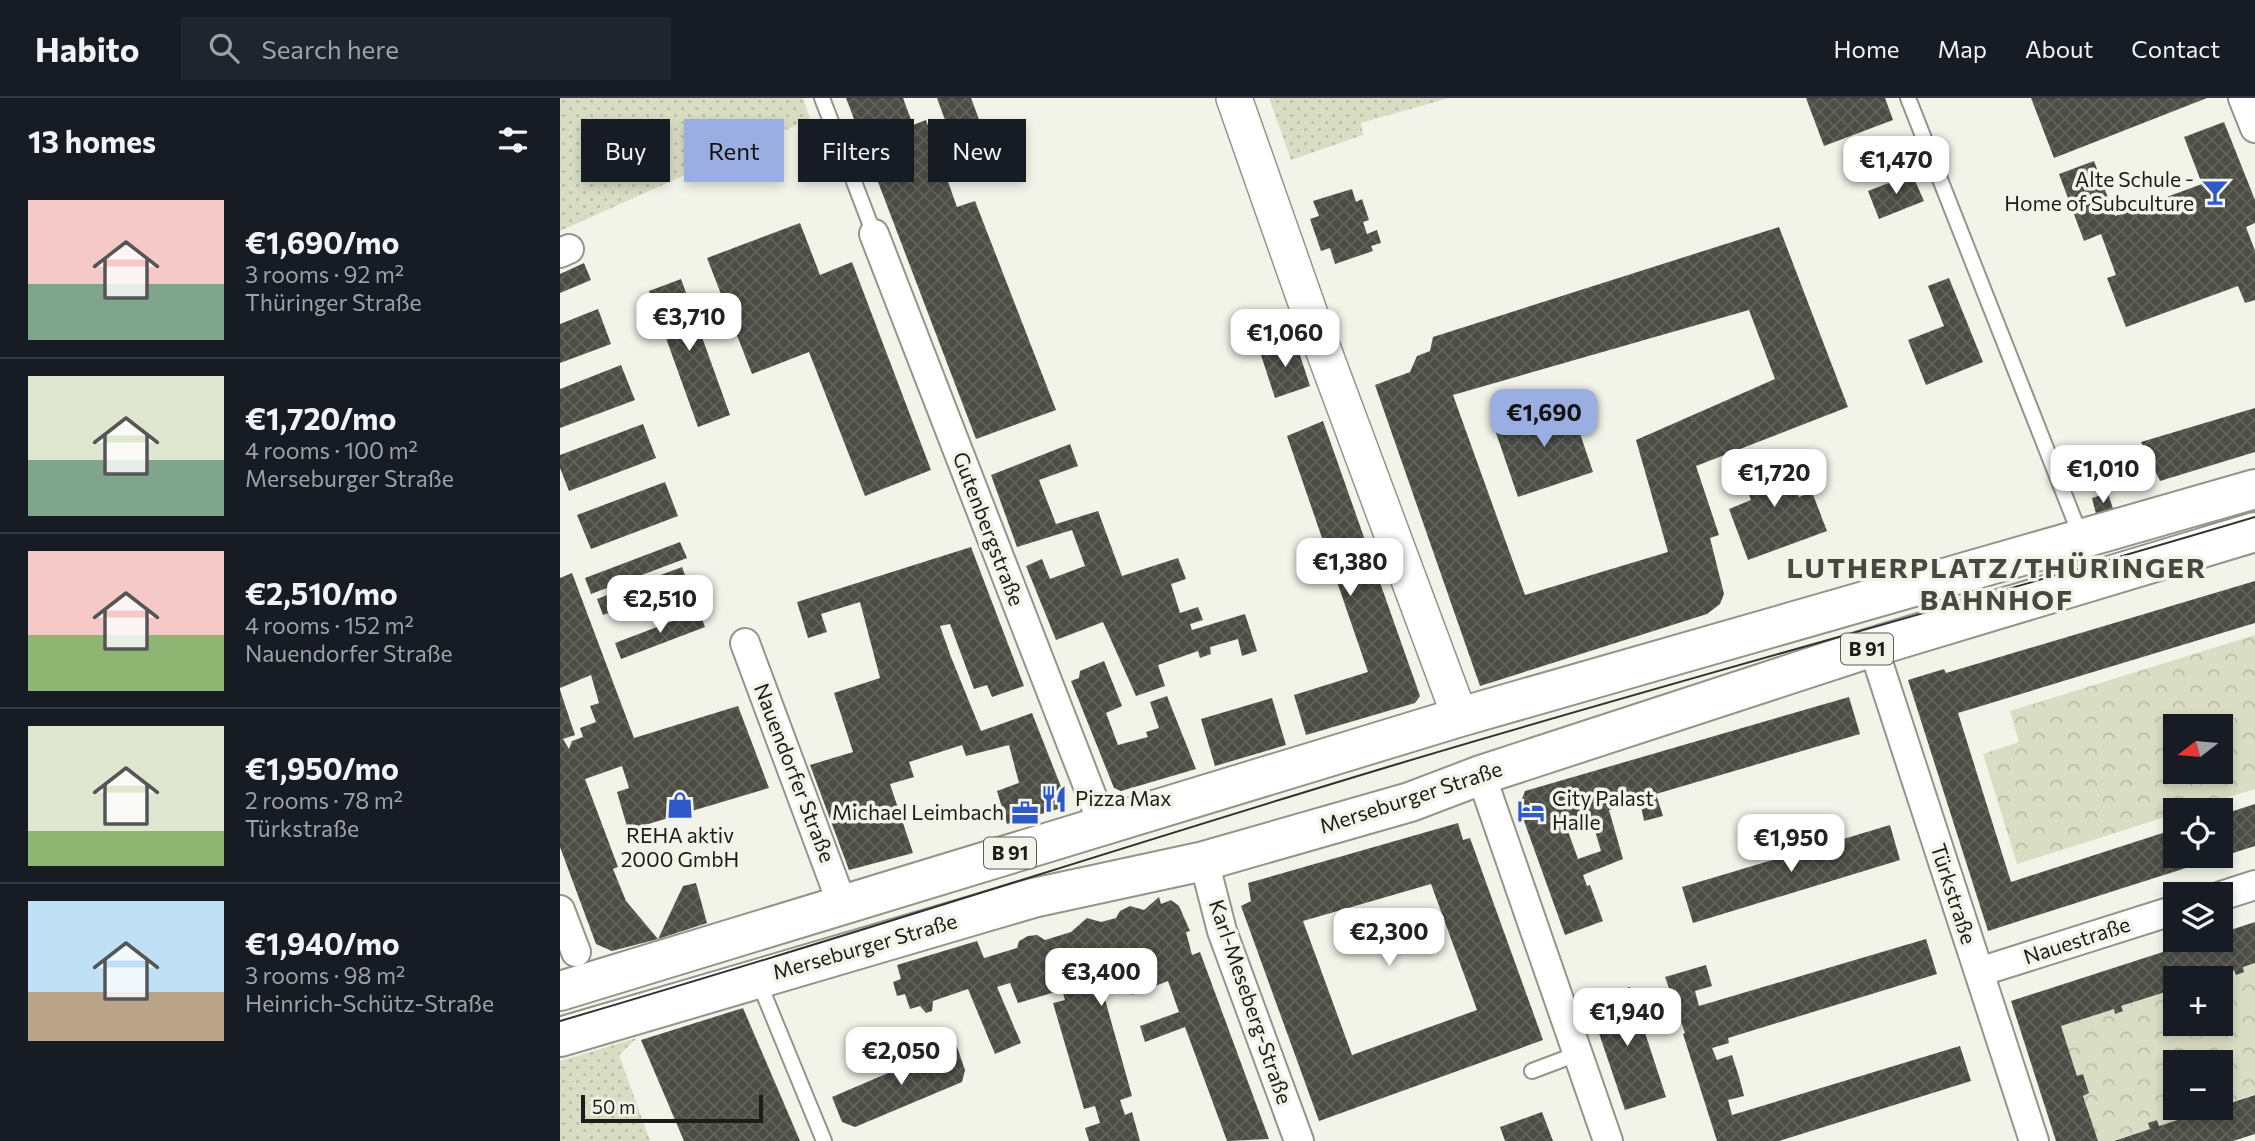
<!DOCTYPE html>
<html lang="en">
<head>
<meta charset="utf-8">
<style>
  :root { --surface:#171b24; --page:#20242c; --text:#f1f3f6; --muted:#9ea1a6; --line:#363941; --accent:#9aaee2 }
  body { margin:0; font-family:Commissioner,sans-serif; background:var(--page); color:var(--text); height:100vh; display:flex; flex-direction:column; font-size:26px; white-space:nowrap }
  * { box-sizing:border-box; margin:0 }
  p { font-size:23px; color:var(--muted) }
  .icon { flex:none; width:38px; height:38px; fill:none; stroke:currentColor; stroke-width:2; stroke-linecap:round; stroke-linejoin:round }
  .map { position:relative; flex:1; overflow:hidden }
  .side { display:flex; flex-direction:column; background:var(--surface); width:560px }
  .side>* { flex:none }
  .banner { position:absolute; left:21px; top:21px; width:665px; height:63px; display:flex; gap:14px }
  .needle { width:46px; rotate:254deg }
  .tools { position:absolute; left:1603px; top:616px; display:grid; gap:14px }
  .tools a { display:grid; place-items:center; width:70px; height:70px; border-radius:0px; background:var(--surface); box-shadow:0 4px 10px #0003; font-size:35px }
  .scale { position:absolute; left:21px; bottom:18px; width:182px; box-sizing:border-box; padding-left:7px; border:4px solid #1c1c19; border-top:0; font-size:19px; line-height:24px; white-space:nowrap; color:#1c1c19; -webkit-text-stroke:5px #f2f4e9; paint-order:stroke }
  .price { position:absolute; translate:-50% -60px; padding:0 16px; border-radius:14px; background:#fff; color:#222; font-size:23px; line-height:46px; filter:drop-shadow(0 2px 4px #0008) }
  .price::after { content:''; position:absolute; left:50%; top:42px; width:21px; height:16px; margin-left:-10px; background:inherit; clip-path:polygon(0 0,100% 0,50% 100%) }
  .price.active { background:var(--accent); color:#111 }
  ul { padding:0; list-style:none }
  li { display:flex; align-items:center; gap:21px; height:175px; padding:0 28px }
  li+li { border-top:2px solid var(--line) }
  li span { display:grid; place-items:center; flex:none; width:196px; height:140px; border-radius:0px; color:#555 }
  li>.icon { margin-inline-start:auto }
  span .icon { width:84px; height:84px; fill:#fffc; stroke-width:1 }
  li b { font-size:30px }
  h2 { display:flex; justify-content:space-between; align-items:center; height:84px; padding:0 28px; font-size:30px }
  .pill { padding:0 24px; border-radius:0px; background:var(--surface); box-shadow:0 4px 10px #0003; font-size:24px; line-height:63px }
  .pill.active { background:var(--accent); color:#111 }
  header { display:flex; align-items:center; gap:42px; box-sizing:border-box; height:98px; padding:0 35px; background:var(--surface); border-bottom:2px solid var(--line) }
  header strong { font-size:33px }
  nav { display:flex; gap:38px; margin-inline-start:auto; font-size:24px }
  .search { width:490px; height:63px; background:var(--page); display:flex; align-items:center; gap:18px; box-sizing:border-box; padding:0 24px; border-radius:0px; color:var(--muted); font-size:26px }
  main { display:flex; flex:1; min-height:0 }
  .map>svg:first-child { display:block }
</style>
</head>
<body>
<header>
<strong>Habito</strong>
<div class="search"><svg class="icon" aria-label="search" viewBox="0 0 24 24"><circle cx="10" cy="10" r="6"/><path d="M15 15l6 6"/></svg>Search here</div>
<nav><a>Home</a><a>Map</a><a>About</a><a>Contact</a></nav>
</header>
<main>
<section class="side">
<h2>13 homes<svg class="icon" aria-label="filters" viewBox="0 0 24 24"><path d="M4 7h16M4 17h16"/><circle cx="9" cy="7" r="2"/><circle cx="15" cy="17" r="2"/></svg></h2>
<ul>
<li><span style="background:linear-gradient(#f6c9c9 60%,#7fa58c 0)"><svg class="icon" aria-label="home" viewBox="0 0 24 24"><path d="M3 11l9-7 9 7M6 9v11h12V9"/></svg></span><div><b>€1,690/mo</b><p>3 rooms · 92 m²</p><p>Thüringer Straße</p></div></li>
<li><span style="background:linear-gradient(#dfe7d0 60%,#7fa58c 0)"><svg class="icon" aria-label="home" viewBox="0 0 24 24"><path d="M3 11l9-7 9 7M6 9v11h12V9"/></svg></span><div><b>€1,720/mo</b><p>4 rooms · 100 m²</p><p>Merseburger Straße</p></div></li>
<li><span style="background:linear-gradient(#f6c9c9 60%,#8fb573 0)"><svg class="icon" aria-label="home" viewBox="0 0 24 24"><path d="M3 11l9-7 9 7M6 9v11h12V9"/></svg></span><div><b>€2,510/mo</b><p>4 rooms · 152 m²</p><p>Nauendorfer Straße</p></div></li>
<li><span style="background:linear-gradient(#dfe7d0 75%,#8fb573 0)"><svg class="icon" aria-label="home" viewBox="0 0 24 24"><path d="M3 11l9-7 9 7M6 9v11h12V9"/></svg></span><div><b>€1,950/mo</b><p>2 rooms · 78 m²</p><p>Türkstraße</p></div></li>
<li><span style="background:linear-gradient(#bfe0f5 65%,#b9a48a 0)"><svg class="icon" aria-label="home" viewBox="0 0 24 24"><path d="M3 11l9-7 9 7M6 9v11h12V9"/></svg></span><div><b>€1,940/mo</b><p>3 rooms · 98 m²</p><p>Heinrich-Schütz-Straße</p></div></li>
</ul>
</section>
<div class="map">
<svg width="1695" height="1043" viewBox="0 0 1695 1043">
  <defs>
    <pattern id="grass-dots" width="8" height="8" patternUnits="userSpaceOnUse" patternTransform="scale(1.75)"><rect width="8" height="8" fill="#d9ddc4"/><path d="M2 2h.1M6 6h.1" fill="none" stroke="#babda8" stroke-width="1.8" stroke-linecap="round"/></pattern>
    <pattern id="park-crowns" width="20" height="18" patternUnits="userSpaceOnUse" patternTransform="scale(1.75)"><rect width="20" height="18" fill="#d9ddc4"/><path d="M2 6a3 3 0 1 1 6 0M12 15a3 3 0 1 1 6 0" fill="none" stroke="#babda8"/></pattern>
    <pattern id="building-cross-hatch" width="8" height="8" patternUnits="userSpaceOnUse" patternTransform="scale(1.75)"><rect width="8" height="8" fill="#4c4d45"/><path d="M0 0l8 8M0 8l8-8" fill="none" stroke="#62635c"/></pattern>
  </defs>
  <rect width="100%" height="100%" fill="#f2f4e9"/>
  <!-- grass -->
  <path fill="url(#grass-dots)" d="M 0,0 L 243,0 L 250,21 L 0,133 Z
    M 709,0 L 889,0 L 801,25 L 803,37 L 731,62 Z
    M 77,940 L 59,957 L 90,1043 L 0,1043 L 0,963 Z"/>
  <!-- park -->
  <path fill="url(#park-crowns)" fill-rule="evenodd" d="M 1695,537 L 1695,691 L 1628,712 L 1615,712 L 1615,716 L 1457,766 L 1423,656 L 1459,644 L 1450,613 ZM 1615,628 L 1661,628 L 1661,674 L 1615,674 Z
    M 1695,865 L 1695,996 L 1661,1007 L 1661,964 L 1615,964 L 1615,1010 L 1654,1010 L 1552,1043 L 1538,1043 L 1501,928 L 1615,891 L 1615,926 L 1661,926 L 1661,880 L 1648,880 Z"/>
  <!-- building -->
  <path fill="url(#building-cross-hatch)" fill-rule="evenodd" d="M 286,0 L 343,0 L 353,27 L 366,22 L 397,109 L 415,103 L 496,312 L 416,341 Z
    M 377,0 L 411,0 L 427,43 L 397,55 Z
    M 1246,0 L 1325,0 L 1333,22 L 1264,48 Z
    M 1471,0 L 1647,0 L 1494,60 Z
    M 1664,24 L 1695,102 L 1695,125 L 1686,129 L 1695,153 L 1695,202 L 1685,205 L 1678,188 L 1566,229 L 1547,180 L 1556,177 L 1541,136 L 1524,143 L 1499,76 L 1534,63 L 1555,118 L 1642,86 L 1624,39 Z
    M 1352,76 L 1364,103 L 1319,121 L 1308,93 Z
    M 792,91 L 796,104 L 802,101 L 809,122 L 803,124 L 807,136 L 817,132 L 821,145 L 811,148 L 813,153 L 775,166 L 770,150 L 761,153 L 750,121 L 759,118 L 753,103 Z
    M 240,125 L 260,177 L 292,164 L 371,372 L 305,398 L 249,254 L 192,276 L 147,160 Z
    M 1219,129 L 1288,309 L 1136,368 L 1159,437 L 1150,440 L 1164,496 L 1160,506 L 1147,516 L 920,588 L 815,287 L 850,274 L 857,258 L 870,253 L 873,239 ZM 1189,212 L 1215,281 L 1076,342 L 1108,454 L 965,497 L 893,297 Z
    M 24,165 L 31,182 L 0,195 L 0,176 Z
    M 1389,180 L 1423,264 L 1366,287 L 1348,242 L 1384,228 L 1368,188 Z
    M 121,181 L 170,317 L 138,329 L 89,193 Z
    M 38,211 L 51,246 L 0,265 L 0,226 Z
    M 735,242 L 750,288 L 715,300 L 700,254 Z
    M 61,267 L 75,302 L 0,330 L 0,291 Z
    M 1009,303 L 1033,374 L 958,399 L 934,329 Z
    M 1695,310 L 1695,354 L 1600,383 L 1581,344 Z
    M 763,323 L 860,598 L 855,605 L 746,637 L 734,597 L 808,574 L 727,338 Z
    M 83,326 L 96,360 L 9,393 L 0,370 L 0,357 Z
    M 510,346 L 518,368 L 479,382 L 496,426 L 538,413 L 562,478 L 618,460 L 626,481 L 611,486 L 620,515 L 638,509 L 643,522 L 630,526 L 632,532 L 685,516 L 697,553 L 682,558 L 678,541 L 650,549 L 651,556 L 640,560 L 638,553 L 598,567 L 605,588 L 576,598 L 543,524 L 496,542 L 466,468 L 482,461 L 490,481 L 525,468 L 512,432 L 457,449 L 431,377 Z
    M 1222,353 L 1239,399 L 1252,394 L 1267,433 L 1188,462 L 1169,411 L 1191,402 L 1178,369 Z
    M 105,384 L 118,418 L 31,451 L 17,417 Z
    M 1548,395 L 1554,414 L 1537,420 L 1532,400 Z
    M 120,444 L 127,460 L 31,496 L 25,480 Z
    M 411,449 L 464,588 L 432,599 L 427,587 L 414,591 L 390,526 L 380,528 L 391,559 L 421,633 L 472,615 L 505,699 L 498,711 L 447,726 L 437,693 L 459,685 L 449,647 L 406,658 L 402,647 L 349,664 L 354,679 L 330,686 L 353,755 L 289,772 L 250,667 L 293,654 L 274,595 L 320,580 L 300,504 L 261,516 L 267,534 L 248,540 L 237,504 Z
    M 122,469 L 128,485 L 43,517 L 37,501 Z
    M 12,475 L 74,640 L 178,608 L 209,690 L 68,732 L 57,694 L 69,690 L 62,668 L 25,681 L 58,769 L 53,771 L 66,803 L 98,841 L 52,853 L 36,846 L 0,749 L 0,592 L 15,637 L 3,641 L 9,651 L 12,643 L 23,639 L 20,630 L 36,624 L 30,608 L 39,605 L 31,577 L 0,590 L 0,480 Z
    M 1695,483 L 1695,525 L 1398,615 L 1451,784 L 1615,731 L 1615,758 L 1661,758 L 1661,717 L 1695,706 L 1695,748 L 1428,833 L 1348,582 L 1384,571 L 1386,575 Z
    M 139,513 L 145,529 L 61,561 L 55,545 Z
    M 544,563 L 562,608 L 546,615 L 558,647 L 588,639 L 586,634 L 599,630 L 590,604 L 607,598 L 636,671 L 561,693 L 554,690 L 511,583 L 519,580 L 520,573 Z
    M 1289,599 L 1300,636 L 1096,696 L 1103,718 L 1084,723 L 1080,703 L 1049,712 L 1063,761 L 1023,777 L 1027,788 L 1030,787 L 1043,823 L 1005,837 L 959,709 L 965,693 ZM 1030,716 L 1041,753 L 1018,761 L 1005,725 Z
    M 712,600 L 726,647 L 655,668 L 641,621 Z
    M 898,725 L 903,742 L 910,740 L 983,942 L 759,1023 L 681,808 L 691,803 L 688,785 ZM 871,786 L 917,912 L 792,957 L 743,823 Z
    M 1330,727 L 1340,762 L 1133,825 L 1122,789 Z
    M 136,785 L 147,825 L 98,841 L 123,788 Z
    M 599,799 L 601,806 L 611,802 L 619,808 L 630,833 L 626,834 L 632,857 L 640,854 L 709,1041 L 667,1043 L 625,929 L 585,944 L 580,928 L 619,914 L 608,883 L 572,897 L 564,851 L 547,856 L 539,880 L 572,998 L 560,1002 L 565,1017 L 572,1014 L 580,1043 L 529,1043 L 525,1030 L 540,1025 L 535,1008 L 524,1011 L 493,905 L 505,902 L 502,892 L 458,905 L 450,885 L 437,889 L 461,945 L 435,956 L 408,891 L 373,903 L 372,913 L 366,915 L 360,908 L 350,911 L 345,896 L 337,898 L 333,884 L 341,881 L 337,867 L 417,843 L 424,860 L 457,850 L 459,843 L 468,838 L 477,837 L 485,842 L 511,834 L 527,820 L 541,824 L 556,820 L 560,813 L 570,808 L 584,812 Z
    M 1695,824 L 1695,865 L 1683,869 L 1684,874 L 1676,877 L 1674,872 L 1648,880 L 1615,880 L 1615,891 L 1561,908 L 1563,913 L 1555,916 L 1554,911 L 1501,928 L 1517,978 L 1523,976 L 1529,995 L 1523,998 L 1538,1043 L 1496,1043 L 1451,903 L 1640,842 L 1661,842 L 1661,835 Z
    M 1366,841 L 1377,876 L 1168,940 L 1169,945 L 1152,950 L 1157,962 L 1172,957 L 1179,979 L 1184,998 L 1168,1002 L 1172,1017 L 1400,948 L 1411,983 L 1219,1043 L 1157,1043 L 1123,936 L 1125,935 L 1105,879 L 1146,867 L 1152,888 L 1135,893 L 1139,908 Z
    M 1070,889 L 1106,999 L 1065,1012 L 1028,903 Z
    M 183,910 L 240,1043 L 124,1043 L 81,942 Z
    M 396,946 L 405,972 L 402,984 L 295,1029 L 282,1024 L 272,999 Z
    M 1695,997 L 1695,1036 L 1673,1043 L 1554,1043 L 1590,1031 L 1588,1025 L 1597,1022 L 1599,1028 Z
    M 982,1014 L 993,1043 L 945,1043 L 940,1029 Z"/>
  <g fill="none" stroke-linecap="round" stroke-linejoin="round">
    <defs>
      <path id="service" d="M 262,0 L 314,136
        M 1348,0 L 1521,439
        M 198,882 L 264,1043
        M 972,973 L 1017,956"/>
      <path id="minor" d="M 1683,0 L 1695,30
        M 314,136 L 543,727
        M 0,155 L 9,151
        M 185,545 L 282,806
        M 1313,549 L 1474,1043
        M 921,677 L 1048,1043
        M 644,763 L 662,833 L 739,1043
        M 1661,798 L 1695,787
        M 0,812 L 16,854
        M 1419,874 L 1615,812"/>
      <path id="tertiary" d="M 674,0 L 750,216 L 900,619"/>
      <path id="primary" d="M 0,893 L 900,619 L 1695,391
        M 0,939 L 473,800 L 644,763 L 850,704 L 921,677 L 1313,549 L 1695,434"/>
    </defs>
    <!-- service casing -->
    <use href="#service" stroke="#93958b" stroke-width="18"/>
    <!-- minor casing -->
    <use href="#minor" stroke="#93958b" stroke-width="32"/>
    <!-- tertiary casing -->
    <use href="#tertiary" stroke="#93958b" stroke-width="38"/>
    <!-- primary casing -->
    <use href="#primary" stroke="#93958b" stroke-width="42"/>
    <!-- service -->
    <use href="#service" stroke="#fff" stroke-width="14"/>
    <!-- minor -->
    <use href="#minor" stroke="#fff" stroke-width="28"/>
    <!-- tertiary -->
    <use href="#tertiary" stroke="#fff" stroke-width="35"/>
    <!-- primary -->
    <use href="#primary" stroke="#fff" stroke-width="38"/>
    <!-- tram -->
    <path stroke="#32332f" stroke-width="2" d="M 0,923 C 282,841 560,749 841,665 C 1125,580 1411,504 1695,419"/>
  </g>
  <!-- icons -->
  <defs>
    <symbol id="bar-bare" viewBox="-9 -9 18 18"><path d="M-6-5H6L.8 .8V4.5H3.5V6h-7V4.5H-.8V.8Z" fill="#2f59c9" stroke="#f2f4e9" stroke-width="2.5" paint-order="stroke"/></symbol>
    <symbol id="restaurant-bare" viewBox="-9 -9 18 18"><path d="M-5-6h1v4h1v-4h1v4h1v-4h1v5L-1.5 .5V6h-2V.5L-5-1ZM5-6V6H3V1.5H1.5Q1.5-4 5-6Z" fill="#2f59c9" stroke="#f2f4e9" stroke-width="2.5" paint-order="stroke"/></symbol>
    <symbol id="shop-bare" viewBox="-9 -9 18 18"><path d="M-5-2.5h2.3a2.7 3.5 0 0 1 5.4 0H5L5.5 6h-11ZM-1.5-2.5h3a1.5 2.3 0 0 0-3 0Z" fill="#2f59c9" stroke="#f2f4e9" stroke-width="2.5" paint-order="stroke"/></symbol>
    <symbol id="hotel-bare" viewBox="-9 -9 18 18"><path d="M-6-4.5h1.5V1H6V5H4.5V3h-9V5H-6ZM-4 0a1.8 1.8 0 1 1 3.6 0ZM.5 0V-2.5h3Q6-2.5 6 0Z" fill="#2f59c9" stroke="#f2f4e9" stroke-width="2.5" paint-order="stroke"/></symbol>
    <symbol id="office-bare" viewBox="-9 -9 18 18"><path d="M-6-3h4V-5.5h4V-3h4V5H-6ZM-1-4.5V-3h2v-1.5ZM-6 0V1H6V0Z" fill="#2f59c9" stroke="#f2f4e9" stroke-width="2.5" paint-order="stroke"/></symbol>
  </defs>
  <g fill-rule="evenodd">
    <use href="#bar-bare" x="1636" y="75" width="38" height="38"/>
    <use href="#restaurant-bare" x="475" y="682" width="38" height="38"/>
    <use href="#shop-bare" x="101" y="688" width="38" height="38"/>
    <use href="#hotel-bare" x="952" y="694" width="38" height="38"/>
    <use href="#office-bare" x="446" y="696" width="38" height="38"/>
  </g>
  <g text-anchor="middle" stroke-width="7" stroke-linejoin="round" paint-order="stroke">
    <!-- shield labels -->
    <g fill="#f2f4e9" stroke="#5c5d57" stroke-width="2">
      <rect x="1281" y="535.5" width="52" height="31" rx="5"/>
      <rect x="424" y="739.5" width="52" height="31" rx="5"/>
    </g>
    <g font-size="19" font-weight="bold" fill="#1c1c19">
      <text x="1307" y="558">B 91</text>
      <text x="450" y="762">B 91</text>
    </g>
    <!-- poi labels -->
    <g font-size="21" fill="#1c1c19" stroke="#f2f4e9" text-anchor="end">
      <text x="1634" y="89">Alte Schule -<tspan x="1634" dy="24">Home of Subculture</tspan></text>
      <text x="515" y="708" text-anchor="start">Pizza Max</text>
      <text x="992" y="708" text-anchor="start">City Palast<tspan x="992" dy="24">Halle</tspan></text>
      <text x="444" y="722">Michael Leimbach</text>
      <text x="120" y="745" text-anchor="middle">REHA aktiv<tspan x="120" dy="24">2000 GmbH</tspan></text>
    </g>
    <!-- street labels -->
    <g font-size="21" fill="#1c1c19" stroke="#f2f4e9">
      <text transform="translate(428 431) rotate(69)" y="7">Gutenbergstraße</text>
      <text transform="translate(234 675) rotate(69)" y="7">Nauendorfer Straße</text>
      <text transform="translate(851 700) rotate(-18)" y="7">Merseburger Straße</text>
      <text transform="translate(1393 796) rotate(72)" y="7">Türkstraße</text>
      <text transform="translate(1517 843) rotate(-18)" y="7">Nauestraße</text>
      <text transform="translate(305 849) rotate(-16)" y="7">Merseburger Straße</text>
      <text transform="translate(690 904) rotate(71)" y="7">Karl-Meseberg-Straße</text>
    </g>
    <!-- district labels -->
    <g font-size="28" font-weight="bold" letter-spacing="2" fill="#474840" stroke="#f2f4e9">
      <text x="1437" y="480">LUTHERPLATZ/THÜRINGER<tspan x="1437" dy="32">BAHNHOF</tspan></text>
    </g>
  </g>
</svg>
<div class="tools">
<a><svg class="needle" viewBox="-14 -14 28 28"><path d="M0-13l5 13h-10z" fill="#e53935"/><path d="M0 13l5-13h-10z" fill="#9ea1a6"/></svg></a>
<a><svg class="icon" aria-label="locate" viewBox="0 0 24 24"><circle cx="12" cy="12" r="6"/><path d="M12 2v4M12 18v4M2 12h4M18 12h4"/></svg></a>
<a><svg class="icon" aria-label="layers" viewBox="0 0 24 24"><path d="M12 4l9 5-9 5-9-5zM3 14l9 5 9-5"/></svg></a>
<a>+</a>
<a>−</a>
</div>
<div class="scale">50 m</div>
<b class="price" style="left:1336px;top:98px">€1,470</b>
<b class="price" style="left:129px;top:255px">€3,710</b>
<b class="price" style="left:725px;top:271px">€1,060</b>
<b class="price active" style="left:984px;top:351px">€1,690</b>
<b class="price" style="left:1543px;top:407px">€1,010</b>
<b class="price" style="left:1214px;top:411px">€1,720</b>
<b class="price" style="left:790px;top:500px">€1,380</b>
<b class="price" style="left:100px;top:537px">€2,510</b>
<b class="price" style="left:1231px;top:776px">€1,950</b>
<b class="price" style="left:829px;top:870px">€2,300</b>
<b class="price" style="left:541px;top:910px">€3,400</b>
<b class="price" style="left:1067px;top:950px">€1,940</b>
<b class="price" style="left:341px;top:989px">€2,050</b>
<div class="banner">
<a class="pill">Buy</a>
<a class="pill active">Rent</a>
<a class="pill">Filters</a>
<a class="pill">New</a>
</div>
</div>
</main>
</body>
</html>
